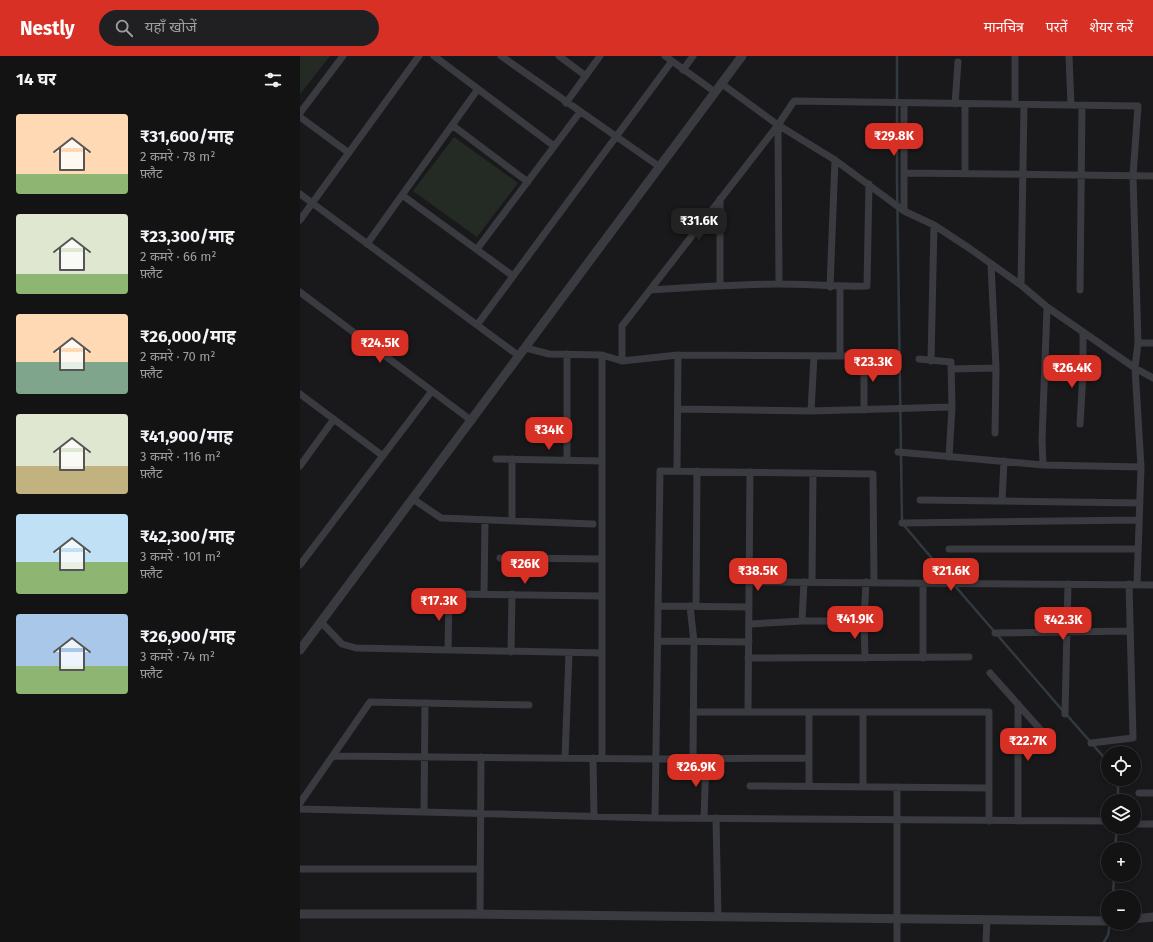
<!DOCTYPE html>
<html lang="hi">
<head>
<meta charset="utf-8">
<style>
  :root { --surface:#131314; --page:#202022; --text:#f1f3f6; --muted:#9d9ea0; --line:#323234; --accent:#d93025 }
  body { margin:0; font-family:"Fira Sans","Noto Sans Devanagari",sans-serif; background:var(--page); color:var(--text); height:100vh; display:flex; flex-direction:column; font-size:15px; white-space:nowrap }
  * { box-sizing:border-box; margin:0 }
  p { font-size:13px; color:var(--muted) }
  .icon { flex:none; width:22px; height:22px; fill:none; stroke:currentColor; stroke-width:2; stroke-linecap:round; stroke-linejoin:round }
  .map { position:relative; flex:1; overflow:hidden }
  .details { display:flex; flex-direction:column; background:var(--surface); width:300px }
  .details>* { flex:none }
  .fabs { position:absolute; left:801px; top:690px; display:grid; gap:8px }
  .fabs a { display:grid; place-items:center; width:40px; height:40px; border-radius:50%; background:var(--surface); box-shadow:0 2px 6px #0003,0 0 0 1px var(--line); font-size:20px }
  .price { position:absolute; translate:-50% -34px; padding:0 9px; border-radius:8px; background:var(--accent); color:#fff; font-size:13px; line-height:26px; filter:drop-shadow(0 1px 2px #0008) }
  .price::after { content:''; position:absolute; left:50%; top:24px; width:12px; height:9px; margin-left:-6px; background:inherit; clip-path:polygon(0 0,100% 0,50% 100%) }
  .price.current { background:#222; color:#fff }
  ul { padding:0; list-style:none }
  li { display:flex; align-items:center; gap:12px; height:100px; padding:0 16px }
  li span { display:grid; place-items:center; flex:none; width:112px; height:80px; border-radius:4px; color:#555 }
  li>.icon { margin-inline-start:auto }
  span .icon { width:48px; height:48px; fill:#fffc; stroke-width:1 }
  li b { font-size:17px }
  h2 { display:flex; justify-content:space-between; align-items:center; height:48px; padding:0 16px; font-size:17px }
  header { display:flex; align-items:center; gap:24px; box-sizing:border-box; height:56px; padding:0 20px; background:var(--accent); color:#fff }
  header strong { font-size:19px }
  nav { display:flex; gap:22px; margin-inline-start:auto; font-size:14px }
  .search { width:280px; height:36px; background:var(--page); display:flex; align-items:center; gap:10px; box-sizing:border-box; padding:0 14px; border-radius:22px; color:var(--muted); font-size:15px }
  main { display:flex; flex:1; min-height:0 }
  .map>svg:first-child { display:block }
</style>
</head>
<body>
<header>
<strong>Nestly</strong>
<div class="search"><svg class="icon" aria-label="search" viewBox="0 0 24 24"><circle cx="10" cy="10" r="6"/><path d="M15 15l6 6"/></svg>यहाँ खोजें</div>
<nav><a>मानचित्र</a><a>परतें</a><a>शेयर करें</a></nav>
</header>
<main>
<section class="details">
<h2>14 घर<svg class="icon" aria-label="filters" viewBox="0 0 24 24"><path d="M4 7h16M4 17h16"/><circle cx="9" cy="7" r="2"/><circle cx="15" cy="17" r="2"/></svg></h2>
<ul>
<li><span style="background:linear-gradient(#ffd9b3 75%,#8fb573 0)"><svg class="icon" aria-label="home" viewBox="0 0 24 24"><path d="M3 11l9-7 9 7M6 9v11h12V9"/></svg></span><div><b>₹31,600/माह</b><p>2 कमरे · 78 m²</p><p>फ़्लैट</p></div></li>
<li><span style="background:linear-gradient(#dfe7d0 75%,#8fb573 0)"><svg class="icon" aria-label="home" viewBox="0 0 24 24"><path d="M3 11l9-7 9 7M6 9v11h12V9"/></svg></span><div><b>₹23,300/माह</b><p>2 कमरे · 66 m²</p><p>फ़्लैट</p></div></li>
<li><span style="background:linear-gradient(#ffd9b3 60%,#7fa58c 0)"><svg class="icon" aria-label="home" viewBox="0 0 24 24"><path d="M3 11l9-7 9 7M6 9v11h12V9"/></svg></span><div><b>₹26,000/माह</b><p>2 कमरे · 70 m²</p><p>फ़्लैट</p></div></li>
<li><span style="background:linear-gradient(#dfe7d0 65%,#c2b280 0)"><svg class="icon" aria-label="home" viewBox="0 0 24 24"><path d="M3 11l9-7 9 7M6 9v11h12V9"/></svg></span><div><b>₹41,900/माह</b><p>3 कमरे · 116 m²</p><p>फ़्लैट</p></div></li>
<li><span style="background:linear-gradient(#bfe0f5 60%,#8fb573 0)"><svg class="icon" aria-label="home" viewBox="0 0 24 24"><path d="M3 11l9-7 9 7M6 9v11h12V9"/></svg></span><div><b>₹42,300/माह</b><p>3 कमरे · 101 m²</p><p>फ़्लैट</p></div></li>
<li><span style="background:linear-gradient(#a9c7e8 65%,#8fb573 0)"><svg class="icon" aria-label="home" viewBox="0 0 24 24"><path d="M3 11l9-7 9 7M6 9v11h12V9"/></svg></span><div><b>₹26,900/माह</b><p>3 कमरे · 74 m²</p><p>फ़्लैट</p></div></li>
</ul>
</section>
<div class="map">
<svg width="853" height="886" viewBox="0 0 853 886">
  <rect width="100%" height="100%" fill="#19191b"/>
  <!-- green -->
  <path fill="#232b24" d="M 0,0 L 30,0 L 0,38 Z
    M 154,81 L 218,127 L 177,181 L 113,135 Z"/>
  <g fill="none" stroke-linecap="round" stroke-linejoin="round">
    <!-- stream -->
    <path stroke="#313a40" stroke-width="2.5" d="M 597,0 L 597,123 L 602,467 L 652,526
      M 655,530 L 763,655
      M 766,658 L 808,706
      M 818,723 L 818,745
      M 815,793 L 817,771
      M 813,841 L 814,819
      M 804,886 L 808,879 L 810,867"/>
    <!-- minor -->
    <path stroke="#3a3b40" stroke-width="7" d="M 134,0 L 254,90
      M 201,0 L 360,111
      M 259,0 L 286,20
      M 365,0 L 415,36
      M 769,0 L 771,49
      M 383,14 L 393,0
      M 422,28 L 478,69 L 535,104 L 604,155 L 634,169 L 669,192 L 721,229 L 747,251 L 835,312 L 853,322
      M 266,47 L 300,0
      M 604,48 L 604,155
      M 655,48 L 658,6
      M 715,48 L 715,0
      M 0,57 L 43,0
      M 0,61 L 49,97
      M 152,69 L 228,126
      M 478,69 L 479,228
      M 604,117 L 853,120
      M 665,117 L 665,48
      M 0,138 L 219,300
      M 102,139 L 213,220
      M 0,164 L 119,0
      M 67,188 L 178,33
      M 177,193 L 280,56
      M 691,208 L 696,312 L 695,377
      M 420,229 L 420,143
      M 721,229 L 724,49
      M 530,231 L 535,104
      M 350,234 C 393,231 435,228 478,228 C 508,228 537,231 567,230 L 569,128
      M 780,234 L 782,49
      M 0,236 L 172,365
      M 177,269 L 372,5
      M 783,276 L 783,317
      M 838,287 L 853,287
      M 226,292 L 249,298 L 302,299 L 322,305 L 378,299 L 564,300 L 564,354
      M 267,298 L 267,404
      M 302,299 L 302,702
      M 540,300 L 540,231
      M 619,303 L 651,306 L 652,351 L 649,401
      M 322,305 L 322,270 L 478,69 L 494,45 L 838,50 L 833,120 L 838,287 L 835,312 L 841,411 L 837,528
      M 631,305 L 634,169
      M 651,313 L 696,312
      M 745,316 L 783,317 L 780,368
      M 0,338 L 83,400
      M 378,353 L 511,355 L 514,300
      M 511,355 L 652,351
      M 598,396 L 743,409 L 841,411
      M 196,403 L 302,405
      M 743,409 L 742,384 L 747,251
      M 0,410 L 34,363
      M 377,415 L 378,299
      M 113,443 L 141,462 L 293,468
      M 620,444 L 840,447
      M 702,445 L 704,405
      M 212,465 L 212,403
      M 602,467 L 839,464
      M 649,493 L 838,493
      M 200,502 L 302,503
      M 0,509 L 132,335
      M 449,526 L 853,529
      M 512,526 L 513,417
      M 623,527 L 623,602
      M 184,538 L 185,464
      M 358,550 L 449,551
      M 390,550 L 394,586 L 393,703
      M 396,550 L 397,415
      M 502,565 L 504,526
      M 21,566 L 42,588 L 56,592 L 302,597
      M 449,568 L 502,565 L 564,565
      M 695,577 L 830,575
      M 358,585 L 449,586
      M 148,594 L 149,538 L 302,540
      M 211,596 L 212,538
      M 448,602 L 669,601
      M 565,602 L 564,565 L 566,526
      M 690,617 L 748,682
      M 718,648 L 718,765
      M 393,656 L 689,656 L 689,765
      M 448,656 L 450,416
      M 563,656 L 563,731
      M 765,658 L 768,528
      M 791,687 L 833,682 L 829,528
      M 33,700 L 356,703 L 509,702
      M 265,702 L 269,597
      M 293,702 L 294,760
      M 450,730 L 689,732
      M 509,730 L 509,656
      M 839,737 L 853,737
      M 0,747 L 70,646 L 229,649
      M 0,753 L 124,756 L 125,647
      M 124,756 L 355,762 L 808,765
      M 355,762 L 360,415 L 573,418 L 574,526
      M 404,762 L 406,702
      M 416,762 L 418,861
      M 834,768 L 853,768
      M 0,813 L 180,813
      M 180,858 L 181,701
      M 597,886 L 597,731
      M 686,886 L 687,864"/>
    <!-- tertiary -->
    <path stroke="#3a3b40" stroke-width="9" d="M 0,594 L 442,0
      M 0,858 L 169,858 L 808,865
      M 834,863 L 853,861"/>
  </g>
</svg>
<div class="fabs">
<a><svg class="icon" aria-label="locate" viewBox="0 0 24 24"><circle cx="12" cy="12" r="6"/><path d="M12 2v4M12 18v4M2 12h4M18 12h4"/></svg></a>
<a><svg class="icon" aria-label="layers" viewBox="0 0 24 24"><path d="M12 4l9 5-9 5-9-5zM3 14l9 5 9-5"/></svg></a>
<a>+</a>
<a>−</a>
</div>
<b class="price" style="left:594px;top:101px">₹29.8K</b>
<b class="price current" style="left:399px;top:186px">₹31.6K</b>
<b class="price" style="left:80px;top:308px">₹24.5K</b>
<b class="price" style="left:573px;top:327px">₹23.3K</b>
<b class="price" style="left:772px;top:333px">₹26.4K</b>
<b class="price" style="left:249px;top:395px">₹34K</b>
<b class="price" style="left:225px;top:529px">₹26K</b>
<b class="price" style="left:458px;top:536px">₹38.5K</b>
<b class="price" style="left:651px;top:536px">₹21.6K</b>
<b class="price" style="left:139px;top:566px">₹17.3K</b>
<b class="price" style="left:555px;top:584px">₹41.9K</b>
<b class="price" style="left:763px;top:585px">₹42.3K</b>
<b class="price" style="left:728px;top:706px">₹22.7K</b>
<b class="price" style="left:396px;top:732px">₹26.9K</b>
</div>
</main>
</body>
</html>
